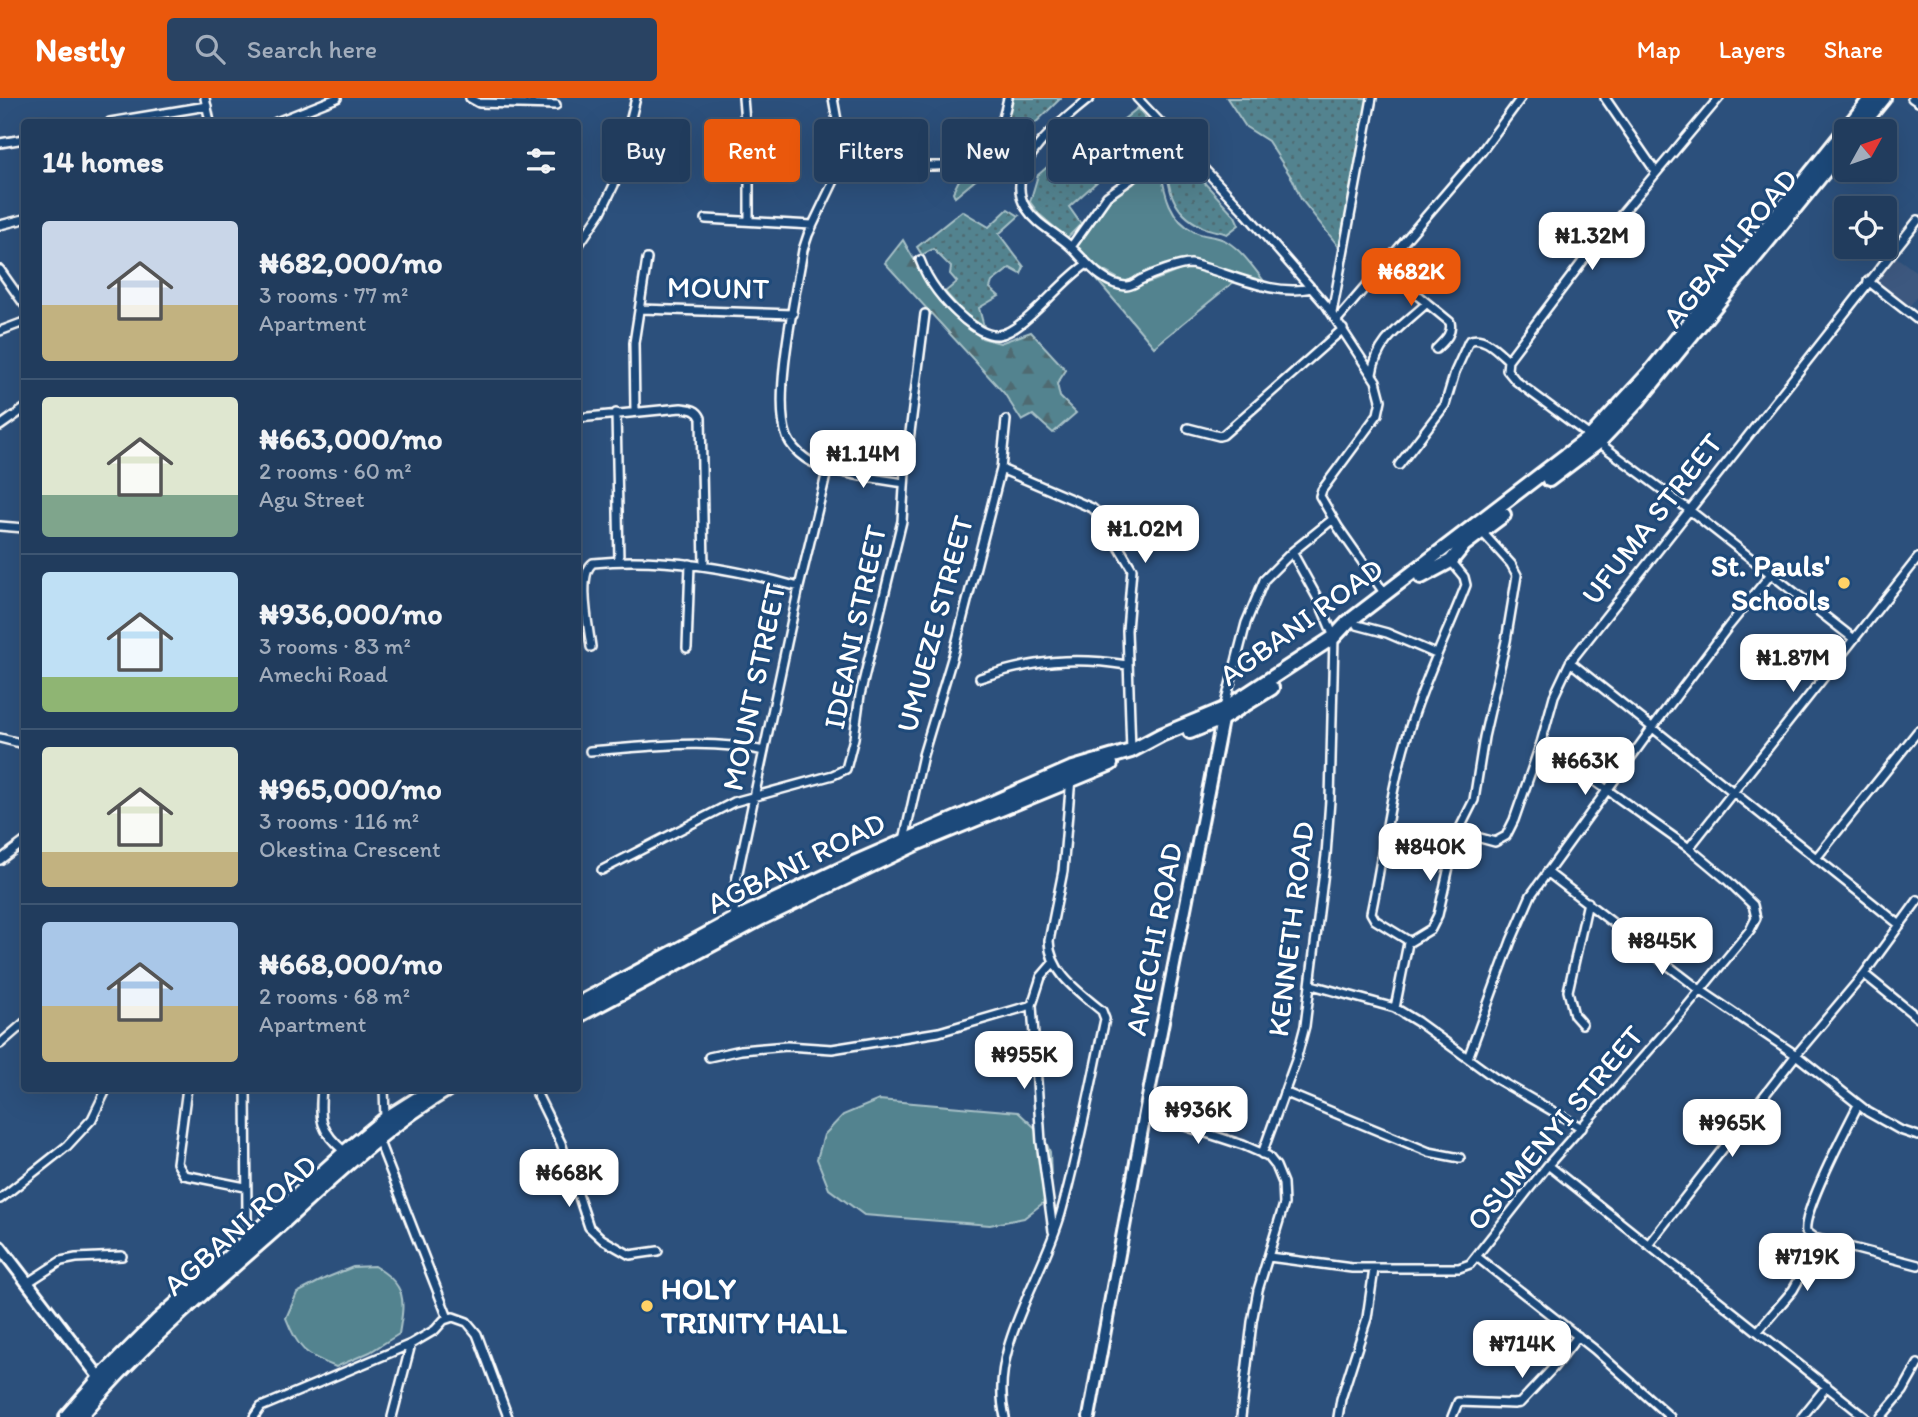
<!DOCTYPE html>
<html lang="en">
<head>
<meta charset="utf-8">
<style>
  :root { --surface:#213c5d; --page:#294363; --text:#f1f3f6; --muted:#a2adbc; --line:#3e5672; --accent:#ea580c }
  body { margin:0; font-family:Itim,sans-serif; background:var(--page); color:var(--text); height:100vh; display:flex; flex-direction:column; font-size:26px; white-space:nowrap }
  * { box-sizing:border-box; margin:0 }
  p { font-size:23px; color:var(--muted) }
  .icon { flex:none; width:38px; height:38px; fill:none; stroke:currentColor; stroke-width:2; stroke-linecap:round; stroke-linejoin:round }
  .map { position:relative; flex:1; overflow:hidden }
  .side { position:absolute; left:21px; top:21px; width:560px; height:973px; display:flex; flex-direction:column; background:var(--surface); border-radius:7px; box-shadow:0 7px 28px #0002,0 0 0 2px var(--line) }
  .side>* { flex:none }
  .banner { position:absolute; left:602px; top:21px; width:665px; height:63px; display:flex; gap:14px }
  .needle { width:46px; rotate:50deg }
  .controls { position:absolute; left:1834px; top:21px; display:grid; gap:14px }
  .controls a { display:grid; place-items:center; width:63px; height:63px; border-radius:7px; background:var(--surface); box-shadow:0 7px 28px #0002,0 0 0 2px var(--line); font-size:35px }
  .price { position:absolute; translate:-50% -60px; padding:0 16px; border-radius:14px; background:#fff; color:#222; font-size:23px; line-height:46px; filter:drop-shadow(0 2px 4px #0008) }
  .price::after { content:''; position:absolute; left:50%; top:42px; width:21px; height:16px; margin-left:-10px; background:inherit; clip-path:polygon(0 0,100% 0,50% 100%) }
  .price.current { background:var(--accent); color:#fff }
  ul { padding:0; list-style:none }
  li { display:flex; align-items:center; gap:21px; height:175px; padding:0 21px }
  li+li { border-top:2px solid var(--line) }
  li span { display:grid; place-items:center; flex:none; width:196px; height:140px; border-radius:7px; color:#555 }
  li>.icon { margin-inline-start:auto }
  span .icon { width:84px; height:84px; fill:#fffc; stroke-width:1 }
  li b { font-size:30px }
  h2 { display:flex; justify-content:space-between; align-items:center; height:84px; padding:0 21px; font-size:30px }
  .chip { padding:0 24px; border-radius:7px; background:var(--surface); box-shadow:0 7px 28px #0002,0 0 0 2px var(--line); font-size:24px; line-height:63px }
  .chip.current { background:var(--accent); color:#fff }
  header { display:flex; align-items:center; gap:42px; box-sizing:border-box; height:98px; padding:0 35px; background:var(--accent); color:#fff }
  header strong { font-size:33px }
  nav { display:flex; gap:38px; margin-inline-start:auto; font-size:24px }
  .search { width:490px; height:63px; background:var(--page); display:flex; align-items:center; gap:18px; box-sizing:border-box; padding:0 24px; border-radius:7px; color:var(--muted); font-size:26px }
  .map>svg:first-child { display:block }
</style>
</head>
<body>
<header>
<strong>Nestly</strong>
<div class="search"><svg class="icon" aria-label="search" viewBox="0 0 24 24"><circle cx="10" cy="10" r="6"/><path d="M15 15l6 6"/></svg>Search here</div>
<nav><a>Map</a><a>Layers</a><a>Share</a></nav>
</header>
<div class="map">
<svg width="1918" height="1319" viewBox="0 0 1918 1319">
  <defs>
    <pattern id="forest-firs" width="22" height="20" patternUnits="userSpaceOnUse" patternTransform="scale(1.75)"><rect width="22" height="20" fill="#52838f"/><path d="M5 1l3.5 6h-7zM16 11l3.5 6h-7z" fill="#4f6a71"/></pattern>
    <pattern id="garden-dots" width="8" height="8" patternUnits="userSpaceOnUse" patternTransform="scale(1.75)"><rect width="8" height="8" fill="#52838f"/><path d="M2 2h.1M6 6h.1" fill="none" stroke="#4f6a71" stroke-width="1.8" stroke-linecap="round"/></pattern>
  </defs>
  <rect width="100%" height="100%" fill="#2c507c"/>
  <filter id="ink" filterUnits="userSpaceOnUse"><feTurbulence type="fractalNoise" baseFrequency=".0143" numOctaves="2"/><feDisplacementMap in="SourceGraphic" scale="14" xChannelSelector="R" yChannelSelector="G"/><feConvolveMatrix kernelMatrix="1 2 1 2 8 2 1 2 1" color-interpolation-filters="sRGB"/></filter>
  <g filter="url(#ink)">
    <!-- built -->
    <path fill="#3c587f" d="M 1896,159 L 1918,175 L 1918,197 L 1909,209 L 1876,184 Z"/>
    <!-- grass -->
    <path fill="#52838f" stroke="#a8c1c7" stroke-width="2" d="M 1159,64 C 1164,91 1167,120 1195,134 C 1204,139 1216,137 1226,143 C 1243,153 1255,172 1267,187 L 1208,166 L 1188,162 L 1124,184 L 1091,166 L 1077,148 L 1111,101 Z
      M 1183,171 L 1198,171 L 1235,183 L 1154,249 L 1092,176 L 1125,191 L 1153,183 Z
      M 879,1002 L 1018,1014 L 1043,1037 L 1050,1054 L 1051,1080 L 1043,1105 L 1024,1120 L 990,1127 L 864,1117 L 829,1091 L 817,1061 L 824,1037 L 843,1017 Z
      M 374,1168 C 407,1187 405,1202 399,1236 L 370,1254 L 336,1269 C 305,1257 298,1251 286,1220 L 297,1195 L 326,1180 L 353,1169 Z"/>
    <!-- forest -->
    <path fill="url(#forest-firs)" stroke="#a8c1c7" stroke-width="2" d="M 903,142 L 929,188 L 950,215 L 982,240 L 1000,245 L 1031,234 L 1066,272 L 1057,286 L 1060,299 L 1076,315 L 1053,335 L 1033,317 L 1022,323 L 1004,295 L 885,165 Z"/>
    <!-- garden -->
    <path fill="url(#garden-dots)" stroke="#a8c1c7" stroke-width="2" d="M 1010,0 L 1061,0 L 984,75 L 955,99 L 953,94 L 966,68 L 988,55 Z
      M 1227,0 L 1370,0 L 1339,149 L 1301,101 L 1293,82 L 1268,43 L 1246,29 Z
      M 1138,10 L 1153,29 L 1139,46 L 1069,109 L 1081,126 L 1067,140 L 1039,116 L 1030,104 L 1038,77 L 1070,49 L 1077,58 Z
      M 1178,56 L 1235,118 L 1239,127 L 1227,136 C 1218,132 1209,133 1201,128 C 1171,114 1168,89 1165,59 Z
      M 1008,111 L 1019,118 L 999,136 L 1024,169 L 1021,176 L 1010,170 L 992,184 L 990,190 L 999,198 L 979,210 L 984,229 L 965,216 L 945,194 L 957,184 L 950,176 L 951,169 L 933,151 L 922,157 L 917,149 L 962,113 L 989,129 Z"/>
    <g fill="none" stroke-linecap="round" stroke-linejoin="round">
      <defs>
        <path id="street" d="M 205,0 L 210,24
          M 470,0 L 479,5 L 556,7
          M 743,0 L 749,70 L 749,123
          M 833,0 L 844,62 L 808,137 L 803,152 C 796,195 772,300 787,339 C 791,348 798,355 805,360 C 824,374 879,381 904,385
          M 1090,0 C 1063,22 1000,69 1026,110 C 1037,127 1056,135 1070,148 C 1086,163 1102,187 1126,188 C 1132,188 1135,185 1140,182 C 1152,176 1178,166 1191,166 C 1231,175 1270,199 1312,190
          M 1137,0 L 1242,111 L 1326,207 L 1376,283 L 1381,302 L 1378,316 L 1322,392 L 1320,398 L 1338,429 L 1385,496
          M 1605,0 L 1656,74
          M 1719,0 L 1589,155 L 1508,262 L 1507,272 L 1516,283 L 1688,411 L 1854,541
          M 1912,0 L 1918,4
          M 110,24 L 207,8
          M 276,24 L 337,0
          M 0,45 L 24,41
          M 844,62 C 870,64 958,75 977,61 C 998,47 1003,23 1008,0
          M 706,121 L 812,127
          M 0,127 L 24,121
          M 578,148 L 601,114 L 614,87 L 636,0
          M 1071,149 L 1107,98 L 1130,82 L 1175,40
          M 920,162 C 929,186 945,205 965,222 C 974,229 986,238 998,237 C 1023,235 1062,181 1086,167
          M 1383,169 L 1450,224 C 1453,236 1444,243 1436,251
          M 0,172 L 24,206
          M 1868,183 L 1918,222
          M 641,211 L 793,216
          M 1332,215 L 1372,0
          M 1337,222 L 1482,53 L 1521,0
          M 0,233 L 24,224
          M 1372,276 C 1377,241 1404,227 1427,205
          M 635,313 L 634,245 L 647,161
          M 616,315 L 619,463
          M 578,320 L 681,310 C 690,311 697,311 701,320 L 704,468
          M 0,328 L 24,311
          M 1188,330 L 1219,338 L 1223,337 L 1343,231
          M 1399,367 L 1445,307 L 1455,274 L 1469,243 C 1483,236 1498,253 1508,262
          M 1001,371 L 1092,410 L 1100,417 L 1132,471 L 1127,532 L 1131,653
          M 0,428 L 24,430
          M 1357,527 L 1387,535 L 1436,556
          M 591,549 C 589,531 577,476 593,465 C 663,458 732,470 799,489
          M 687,550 L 690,466
          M 1570,564 L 1900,827
          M 980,580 C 1032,563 1073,558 1127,567
          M 1224,610 L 1246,525 L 1264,482 L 1292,454
          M 0,640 L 24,646
          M 590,653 C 647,649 707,640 764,653
          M 1458,734 L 1495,744 L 1506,738 L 1514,722 L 1541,645 L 1554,598 L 1570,564 L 1918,122
          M 904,742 L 923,657 L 954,554 L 1001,371 L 1006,322
          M 1689,750 L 1918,460
          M 1817,759 L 1918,633
          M 0,762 L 24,744
          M 602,772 L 734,704 L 833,677 L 846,671 L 854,640 L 860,597 L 902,423 L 905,374 L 925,216
          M 1547,774 L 1700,892 L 1796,957 L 1868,1014 L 1900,1032 L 1918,1038
          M 734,824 L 735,788 L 799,489 L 828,369
          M 1409,843 L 1375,822 L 1371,815 C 1384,754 1390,691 1409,632 C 1424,582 1447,536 1466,487 L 1464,479 L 1451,463
          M 1864,876 L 1918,920
          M 1312,887 L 1395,910 L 1418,924 L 1495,980 L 1582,1030
          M 1395,910 L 1408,845 L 1431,831 L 1438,817 L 1456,738 L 1474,702 L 1484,639 L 1506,543 L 1517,477 L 1511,466 L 1482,434
          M 1582,926 L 1574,917 L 1568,893 L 1588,804
          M 0,946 L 24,925
          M 709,959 L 741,952 L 787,948 L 832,951 L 939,934 L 1032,907
          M 1468,960 L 1511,843 L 1531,797 L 1653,629 L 1728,529 L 1771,476
          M 187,990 L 177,1065 L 184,1077 L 245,1089
          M 246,990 L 247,1119 L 248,1129 L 254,1137
          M 322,990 C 319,1022 320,1033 345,1054
          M 384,990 L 385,1020
          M 534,990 L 561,1045 L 589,1129 L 602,1141 L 630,1157 L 658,1153
          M 1284,994 L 1429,1054 L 1460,1060
          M 1858,1007 C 1847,1030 1802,1113 1806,1134 L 1814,1140 L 1918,1167
          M 1145,1015 L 1243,1047 L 1268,1058 L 1276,1068 L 1283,1085 L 1284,1106 L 1258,1192 L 1252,1224 L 1241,1319
          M 378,1041 L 448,1220
          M 1262,1056 L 1296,962 L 1305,928 L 1326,757 L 1330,702 L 1334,539 L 1318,501 L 1292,454 L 1333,421
          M 1548,1067 L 1865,1319
          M 0,1101 L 67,1048 L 92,1021 L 107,990
          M 1053,1133 L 1041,1044 L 1032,907 L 1041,879 L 1053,865
          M 1648,1147 L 1796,957 L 1864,876 L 1918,802
          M 1269,1159 L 1352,1170 L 1459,1170 L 1470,1166 L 1548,1067 L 1681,916 L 1750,832 L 1756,820 L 1753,807 L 1726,781 L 1689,750 L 1541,645
          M 1477,1159 L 1594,1251 L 1670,1319
          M 27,1185 L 61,1163 L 76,1160 L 122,1158
          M 1758,1233 L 1793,1192 L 1806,1169 L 1809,1137
          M 254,1319 L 261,1309 L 411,1246 L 435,1232 L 444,1222 L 453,1219 L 467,1224 L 477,1236 L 508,1319
          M 392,1319 L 411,1246
          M 1005,1319 C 988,1251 1043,1180 1061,1115 C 1079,1051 1091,986 1105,921 L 1102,913 C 1079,894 1050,875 1049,843 L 1063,773 L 1071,680
          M 1338,1319 L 1341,1301 L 1367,1220 L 1374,1171
          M 1452,1319 L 1458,1304 L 1514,1306 L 1520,1305 L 1553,1270 L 1578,1238
          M 1802,1319 L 1827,1288
          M 1881,1319 L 1903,1293 L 1918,1266"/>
        <path id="secondary" d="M 0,1149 L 100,1280
          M 1089,1319 L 1145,1015 L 1223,617"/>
        <path id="primary" d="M 1857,33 L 1884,0
          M 1549,382 L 1599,344 L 1639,302 L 1846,47
          M 1421,479 L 1451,463 L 1464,447 L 1504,417
          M 1190,634 L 1222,621 L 1272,590
          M 578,906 L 735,821 L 856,764 L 1070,671 L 1131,653 L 1161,637 L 1224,611 L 1334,539 L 1348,524 L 1591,338 L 1650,274 L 1871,0
          M 578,918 L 762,820 L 916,746 L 1111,666
          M 66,1319 L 100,1280 L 157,1223 L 345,1054 L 385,1021 L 434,990
          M 80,1319 C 135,1252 203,1195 268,1138 C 326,1086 382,1030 450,990"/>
      </defs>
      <!-- street casing -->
      <use href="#street" stroke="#fff" stroke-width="12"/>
      <!-- secondary casing -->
      <use href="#secondary" stroke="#fff" stroke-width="16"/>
      <!-- primary casing -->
      <use href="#primary" stroke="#fff" stroke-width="18"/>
      <!-- street -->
      <use href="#street" stroke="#1f4a7a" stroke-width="7"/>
      <!-- secondary -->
      <use href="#secondary" stroke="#1f4a7a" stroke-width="10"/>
      <!-- primary -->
      <use href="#primary" stroke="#1f4a7a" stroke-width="12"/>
    </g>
  </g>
  <!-- markers -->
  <g fill="#ffd166" stroke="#1f4a7a" stroke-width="2.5">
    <circle cx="1844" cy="485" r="7"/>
    <circle cx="647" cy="1208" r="7"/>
  </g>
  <g text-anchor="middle" stroke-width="6" stroke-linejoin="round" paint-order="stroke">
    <!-- street labels -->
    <g font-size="30" fill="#fff" stroke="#1f4a7a">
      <text transform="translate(1730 150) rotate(-51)" y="10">AGBANI ROAD</text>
      <text transform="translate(718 190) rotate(1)" y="10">MOUNT</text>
      <text transform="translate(1652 421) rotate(-52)" y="10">UFUMA STREET</text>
      <text transform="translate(1301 524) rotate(-36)" y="10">AGBANI ROAD</text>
      <text transform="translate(935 526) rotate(-75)" y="10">UMUEZE STREET</text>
      <text transform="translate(855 529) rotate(-78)" y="10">IDEANI STREET</text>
      <text transform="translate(754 589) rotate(-78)" y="10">MOUNT STREET</text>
      <text transform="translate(796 765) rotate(-26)" y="10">AGBANI ROAD</text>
      <text transform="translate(1291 831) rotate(-83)" y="10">KENNETH ROAD</text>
      <text transform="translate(1154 841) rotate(-79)" y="10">AMECHI ROAD</text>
      <text transform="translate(1555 1030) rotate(-50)" y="10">OSUMENYI STREET</text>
      <text transform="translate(240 1127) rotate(-42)" y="10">AGBANI ROAD</text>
    </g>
    <!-- poi labels -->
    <g font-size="30" font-weight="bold" fill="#fff" stroke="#1f4a7a" text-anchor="end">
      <text x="1830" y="478">St. Pauls'<tspan x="1830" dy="34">Schools</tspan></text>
      <text x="661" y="1201" text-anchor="start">HOLY<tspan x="661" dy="34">TRINITY HALL</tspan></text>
    </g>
  </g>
</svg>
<div class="controls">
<a><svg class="needle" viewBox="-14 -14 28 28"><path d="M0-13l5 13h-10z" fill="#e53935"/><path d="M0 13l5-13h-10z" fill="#a2adbc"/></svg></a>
<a><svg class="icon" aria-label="locate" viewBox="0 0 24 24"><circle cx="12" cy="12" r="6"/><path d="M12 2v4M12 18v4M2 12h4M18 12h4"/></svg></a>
</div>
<b class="price" style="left:1592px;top:174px">₦1.32M</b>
<b class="price current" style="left:1411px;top:210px">₦682K</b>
<b class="price" style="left:863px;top:392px">₦1.14M</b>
<b class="price" style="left:1145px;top:467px">₦1.02M</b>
<b class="price" style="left:1793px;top:596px">₦1.87M</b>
<b class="price" style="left:1585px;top:699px">₦663K</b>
<b class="price" style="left:1430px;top:785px">₦840K</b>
<b class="price" style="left:1662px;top:879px">₦845K</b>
<b class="price" style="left:1024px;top:993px">₦955K</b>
<b class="price" style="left:1198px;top:1048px">₦936K</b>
<b class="price" style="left:1732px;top:1061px">₦965K</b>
<b class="price" style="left:569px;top:1111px">₦668K</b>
<b class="price" style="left:1807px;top:1195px">₦719K</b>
<b class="price" style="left:1522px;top:1282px">₦714K</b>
<div class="banner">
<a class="chip">Buy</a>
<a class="chip current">Rent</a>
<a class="chip">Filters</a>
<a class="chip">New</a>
<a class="chip">Apartment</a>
</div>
<section class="side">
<h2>14 homes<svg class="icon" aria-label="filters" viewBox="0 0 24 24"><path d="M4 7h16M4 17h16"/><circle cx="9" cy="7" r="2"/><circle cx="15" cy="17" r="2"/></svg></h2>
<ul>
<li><span style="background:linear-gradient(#c9d6e8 60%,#c2b280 0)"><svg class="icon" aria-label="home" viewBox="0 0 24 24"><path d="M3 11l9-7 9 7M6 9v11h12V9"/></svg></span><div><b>₦682,000/mo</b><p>3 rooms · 77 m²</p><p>Apartment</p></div></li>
<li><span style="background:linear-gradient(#dfe7d0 70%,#7fa58c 0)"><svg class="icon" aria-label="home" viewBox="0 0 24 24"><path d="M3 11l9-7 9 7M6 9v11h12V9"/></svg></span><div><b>₦663,000/mo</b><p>2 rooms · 60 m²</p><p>Agu Street</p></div></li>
<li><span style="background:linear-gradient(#bfe0f5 75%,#8fb573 0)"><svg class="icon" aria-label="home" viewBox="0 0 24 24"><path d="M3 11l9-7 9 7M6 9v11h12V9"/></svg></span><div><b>₦936,000/mo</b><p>3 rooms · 83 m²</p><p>Amechi Road</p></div></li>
<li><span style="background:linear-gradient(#dfe7d0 75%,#c2b280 0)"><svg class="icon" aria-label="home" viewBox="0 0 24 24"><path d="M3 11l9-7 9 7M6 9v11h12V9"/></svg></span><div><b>₦965,000/mo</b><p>3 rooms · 116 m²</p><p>Okestina Crescent</p></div></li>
<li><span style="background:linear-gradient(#a9c7e8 60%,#c2b280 0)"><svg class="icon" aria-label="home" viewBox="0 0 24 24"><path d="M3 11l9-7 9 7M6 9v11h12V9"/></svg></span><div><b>₦668,000/mo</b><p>2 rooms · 68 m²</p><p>Apartment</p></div></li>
</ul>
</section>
</div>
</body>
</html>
